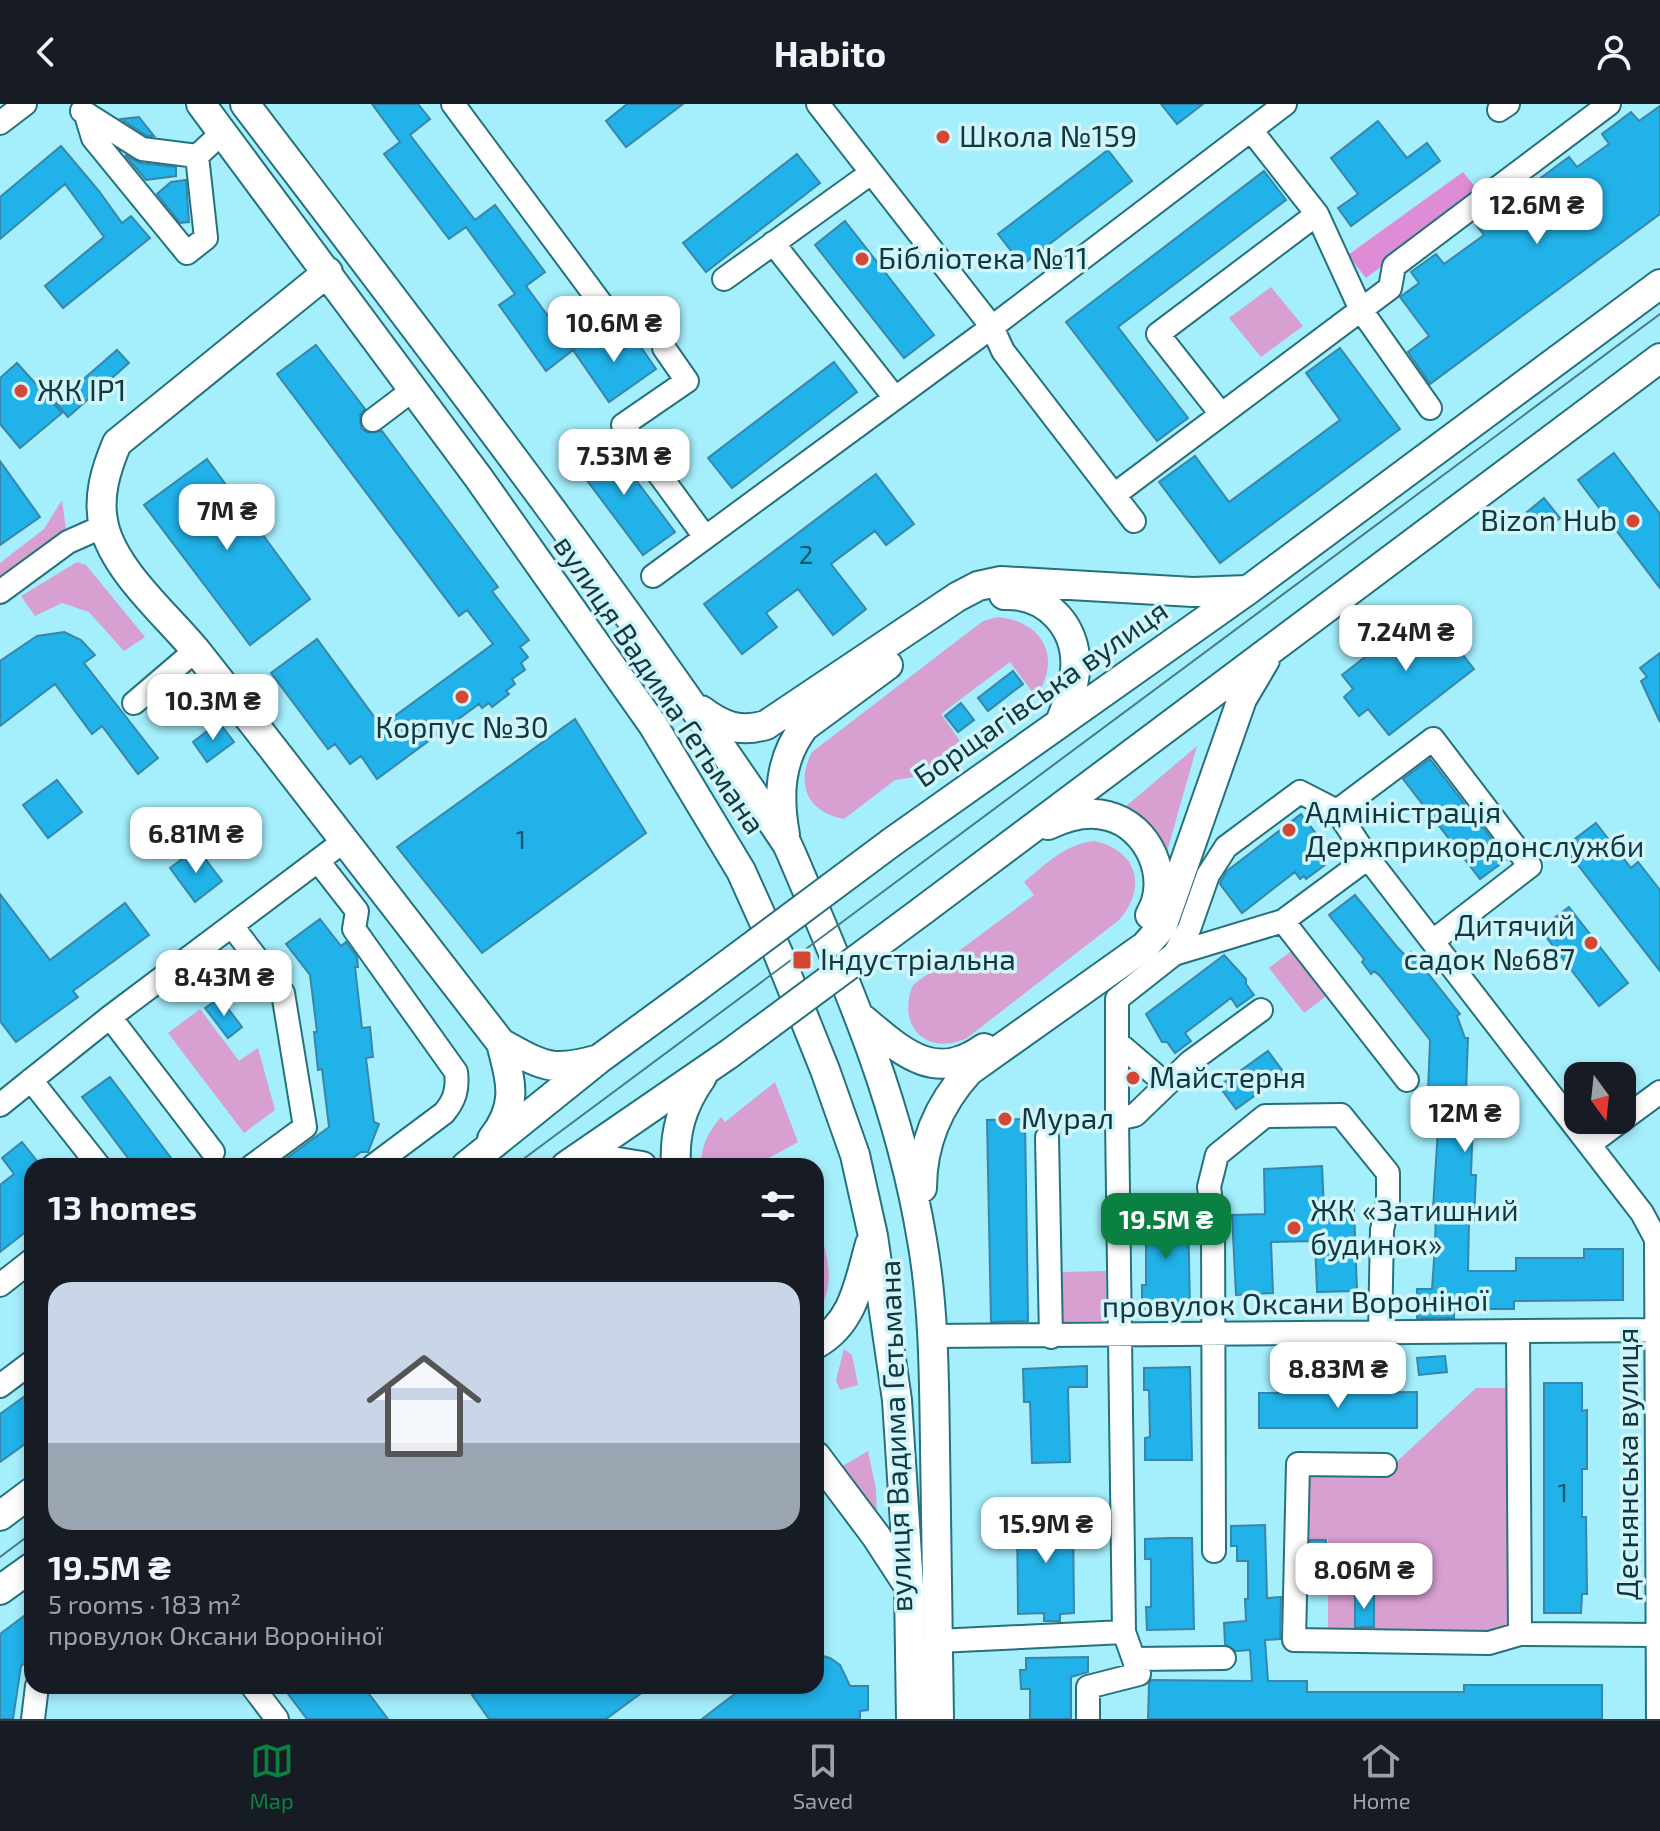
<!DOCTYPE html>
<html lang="en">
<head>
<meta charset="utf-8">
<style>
  :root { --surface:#171b24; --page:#242831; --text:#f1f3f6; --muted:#9ea1a6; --line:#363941; --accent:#0b8043 }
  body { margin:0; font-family:"Exo 2",sans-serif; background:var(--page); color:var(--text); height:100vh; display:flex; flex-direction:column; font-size:30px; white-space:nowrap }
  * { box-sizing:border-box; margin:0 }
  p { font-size:26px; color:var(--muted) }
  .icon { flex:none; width:44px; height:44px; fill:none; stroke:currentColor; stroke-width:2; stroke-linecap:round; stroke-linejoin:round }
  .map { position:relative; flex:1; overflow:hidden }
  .details { position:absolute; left:24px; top:1054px; width:800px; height:536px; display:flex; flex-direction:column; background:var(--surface); border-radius:24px; box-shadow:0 4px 12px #0003 }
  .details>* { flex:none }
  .needle { width:52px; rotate:165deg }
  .tools { position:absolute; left:1564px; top:958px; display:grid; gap:16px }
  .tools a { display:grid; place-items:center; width:72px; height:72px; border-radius:16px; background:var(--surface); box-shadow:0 4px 12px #0003; font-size:40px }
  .price { position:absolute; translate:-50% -68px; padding:0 18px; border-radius:16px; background:#fff; color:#222; font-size:26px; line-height:52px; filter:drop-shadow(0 2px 4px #0008) }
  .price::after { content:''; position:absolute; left:50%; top:48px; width:24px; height:18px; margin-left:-12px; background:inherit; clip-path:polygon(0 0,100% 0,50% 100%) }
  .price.current { background:var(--accent); color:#fff }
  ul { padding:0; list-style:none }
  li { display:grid; align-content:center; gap:16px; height:424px; padding:0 24px }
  li span { display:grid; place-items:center; height:248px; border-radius:24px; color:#555 }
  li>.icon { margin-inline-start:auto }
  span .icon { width:144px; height:144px; fill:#fffc; stroke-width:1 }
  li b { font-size:34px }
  h2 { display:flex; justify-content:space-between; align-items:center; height:96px; padding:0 24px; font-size:34px }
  header { display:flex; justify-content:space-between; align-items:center; height:104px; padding:0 24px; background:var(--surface); font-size:36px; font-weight:700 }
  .tabs { display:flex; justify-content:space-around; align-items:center; height:112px; border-top:2px solid var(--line); background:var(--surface); font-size:22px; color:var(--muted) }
  .tabs a { display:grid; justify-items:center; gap:4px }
  .tabs .current { color:var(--accent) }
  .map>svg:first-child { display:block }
</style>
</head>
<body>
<header><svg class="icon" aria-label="back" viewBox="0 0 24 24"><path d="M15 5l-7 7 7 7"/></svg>Habito<svg class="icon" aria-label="person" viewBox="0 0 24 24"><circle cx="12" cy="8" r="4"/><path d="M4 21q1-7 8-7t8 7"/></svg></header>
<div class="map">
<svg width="1660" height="1615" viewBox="0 0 1660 1615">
  <rect width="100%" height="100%" fill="#a5eefc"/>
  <!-- green -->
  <path fill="#d89fd1" d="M 1271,183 L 1303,222 L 1261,253 L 1229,214 Z
    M 62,396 L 66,426 L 0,478 L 0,459 L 44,425 Z
    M 77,458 L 86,461 L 145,533 L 124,547 L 89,508 L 62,499 L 35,512 L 21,492 Z
    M 998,513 C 1044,518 1062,554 1036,593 L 1010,558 L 941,610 L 960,637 L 915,673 L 895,676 L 844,715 C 808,708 795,681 812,648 L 983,517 Z
    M 1197,642 L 1166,751 C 1159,727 1148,714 1125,703 Z
    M 1094,737 C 1137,746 1148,783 1119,816 L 967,934 C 927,953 896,922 913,881 L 1034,791 L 1024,778 C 1046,760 1065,740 1094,737 Z
    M 1294,845 L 1329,890 L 1304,909 L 1269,864 Z
    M 200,905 L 239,957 L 258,944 L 275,1006 L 244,1029 L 168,929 Z
    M 775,978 L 798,1038 L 754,1062 L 701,1062 C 701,1041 708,1029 721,1013 L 725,1018 Z
    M 816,1111 C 823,1142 841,1180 816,1208 Z
    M 1106,1167 L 1106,1217 L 1062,1218 L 1062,1168 Z
    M 844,1245 L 852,1251 L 858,1281 L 840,1286 L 836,1276 Z
    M 1476,1284 L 1512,1284 L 1513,1530 L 1328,1535 L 1328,1435 L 1308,1435 L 1306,1365 L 1390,1364 Z
    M 868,1347 L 876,1385 L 877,1414 L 841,1363 Z"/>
  <!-- forest -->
  <path fill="#df8cd6" d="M 1463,68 L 1480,89 L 1366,174 L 1348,151 Z"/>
  <!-- building -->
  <path fill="#21b2e9" stroke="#3886aa" stroke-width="2" d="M 372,0 L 418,0 L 430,15 L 410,31 L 475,116 L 495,101 L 545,168 L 526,182 L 573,246 L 546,267 L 499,201 L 515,190 L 466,123 L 449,135 L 384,50 L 400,38 Z
    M 627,0 L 683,0 L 626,43 L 606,17 Z
    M 1161,0 L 1203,0 L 1177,20 Z
    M 1660,2 L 1660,110 L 1430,280 L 1408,248 L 1429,232 L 1400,193 L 1419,179 L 1411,168 L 1436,150 L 1444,160 L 1484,131 L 1476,121 L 1503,101 L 1512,112 L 1546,86 L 1538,76 L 1569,53 L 1577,63 L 1609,40 L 1602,30 L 1631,8 L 1639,17 Z
    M 139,13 L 154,32 L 147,32 L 121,15 Z
    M 1378,17 L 1407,54 L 1427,39 L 1440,57 L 1351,122 L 1338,104 L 1358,90 L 1331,54 Z
    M 61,42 L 99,87 L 122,119 L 131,112 L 150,134 L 63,204 L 45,182 L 104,133 L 65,80 L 0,135 L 0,93 Z
    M 1108,46 L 1132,77 L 1022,161 L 998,130 Z
    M 797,50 L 820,79 L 706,168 L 683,139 Z
    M 125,51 L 140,59 L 176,63 L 176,72 L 146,76 Z
    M 1264,67 L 1286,96 L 1118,223 L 1188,314 L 1157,337 L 1066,218 Z
    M 186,76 L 189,118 L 180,119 L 157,90 L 171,78 Z
    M 845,117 L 934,231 L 904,254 L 815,141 Z
    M 604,224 L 621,247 L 636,236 L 656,265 L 609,298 L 573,246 Z
    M 316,241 L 365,305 L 360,311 L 361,324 L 368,329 L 382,327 L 498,483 L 492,487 L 529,536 L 520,543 L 528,553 L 521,559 L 525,566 L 512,575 L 515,580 L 506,587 L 509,590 L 492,603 L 489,599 L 482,604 L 479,600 L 377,675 L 361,652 L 350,660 L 335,640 L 328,645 L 271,569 L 317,535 L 381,622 L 493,540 L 467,506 L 459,512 L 277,270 Z
    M 1340,244 L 1400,325 L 1220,459 L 1159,378 L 1195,352 L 1229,398 L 1340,316 L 1306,269 Z
    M 117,246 L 129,259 L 68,313 L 56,299 Z
    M 834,258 L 857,288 L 732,384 L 708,354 Z
    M 17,259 L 62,309 L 20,344 L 0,320 L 0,274 Z
    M 605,335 L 675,428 L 643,451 L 573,358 Z
    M 1614,349 L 1660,410 L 1660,484 L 1578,376 Z
    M 207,355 L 310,495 L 250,541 L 144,401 Z
    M 0,357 L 40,413 L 0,441 Z
    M 876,370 L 914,420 L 886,441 L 875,427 L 831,460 L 866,505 L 833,531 L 798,485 L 766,509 L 777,523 L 742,550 L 704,500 Z
    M 1544,394 L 1560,414 L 1543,428 L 1527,408 Z
    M 1427,505 L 1474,565 L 1389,631 L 1368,605 L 1359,612 L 1344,593 L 1353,585 L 1342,571 Z
    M 64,528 L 81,536 L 95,551 L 84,559 L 158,654 L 138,670 L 102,622 L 92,630 L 55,580 L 0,622 L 0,557 L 37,532 Z
    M 1660,549 L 1660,618 L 1641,577 L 1647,573 L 1640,564 Z
    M 1013,567 L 1023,580 L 988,607 L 978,594 Z
    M 961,599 L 974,616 L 958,628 L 945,612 Z
    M 575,615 L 646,729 L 482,849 L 397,743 Z
    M 219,618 L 234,638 L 207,658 L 193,638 Z
    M 1430,655 L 1507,755 L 1480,775 L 1403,675 Z
    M 57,676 L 82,708 L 48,734 L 23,701 Z
    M 1301,710 L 1332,750 L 1322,758 L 1325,761 L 1306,775 L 1304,772 L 1300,775 L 1295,768 L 1242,809 L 1220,780 L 1221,777 L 1227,767 Z
    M 1596,719 L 1631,764 L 1638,758 L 1660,786 L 1660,867 L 1564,743 Z
    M 197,744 L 222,777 L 195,798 L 170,764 Z
    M 0,790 L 50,856 L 125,799 L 149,831 L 73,887 L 78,893 L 16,938 L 0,917 Z
    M 1355,791 L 1397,843 L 1406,852 L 1411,848 L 1460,910 L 1457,912 L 1465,934 L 1468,934 L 1465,1014 L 1473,1014 L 1471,1071 L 1476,1071 L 1474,1117 L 1469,1117 L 1468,1167 L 1516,1167 L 1516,1154 L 1584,1154 L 1584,1145 L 1623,1145 L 1623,1196 L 1514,1197 L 1514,1205 L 1454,1205 L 1454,1214 L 1417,1214 L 1417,1185 L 1432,1185 L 1435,1142 L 1436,1104 L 1433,1104 L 1438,1025 L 1436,1025 L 1436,1014 L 1427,1014 L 1430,936 L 1380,872 L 1374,867 L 1371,870 L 1362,858 L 1364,855 L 1329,811 Z
    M 1569,803 L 1628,879 L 1599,902 L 1540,825 Z
    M 320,815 L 341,842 L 346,838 L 357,853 L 358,863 L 355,863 L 362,924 L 370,923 L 373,953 L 366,954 L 374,1018 L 379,1020 L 368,1048 L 361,1048 L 342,1062 L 276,1062 L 329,1023 L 322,965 L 318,966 L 314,928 L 317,928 L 310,871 L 286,840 Z
    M 1224,851 L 1246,875 L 1246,880 L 1254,891 L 1237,903 L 1231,894 L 1185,929 L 1191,937 L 1175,949 L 1167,938 L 1162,938 L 1146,910 Z
    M 220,894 L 242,923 L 228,934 L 205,904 Z
    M 1268,947 L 1285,970 L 1236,1005 L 1219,982 Z
    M 110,973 L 177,1062 L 134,1062 L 82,993 Z
    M 1025,1015 L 1028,1217 L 991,1218 L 987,1016 Z
    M 22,1038 L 41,1062 L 32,1062 L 32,1123 L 0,1148 L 0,1081 L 14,1070 L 2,1054 Z
    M 1322,1062 L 1324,1105 L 1354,1104 L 1357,1187 L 1317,1188 L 1315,1137 L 1271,1138 L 1273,1189 L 1236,1191 L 1232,1111 L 1265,1110 L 1264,1065 Z
    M 1141,1110 L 1188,1110 L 1190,1203 L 1142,1205 L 1142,1181 L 1146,1181 L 1146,1134 L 1141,1133 Z
    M 1445,1252 L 1447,1268 L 1419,1271 L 1417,1254 Z
    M 1087,1262 L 1087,1283 L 1069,1283 L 1068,1286 L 1070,1358 L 1032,1359 L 1030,1298 L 1024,1298 L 1023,1265 Z
    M 1190,1263 L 1192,1356 L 1145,1356 L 1145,1334 L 1150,1333 L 1149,1286 L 1144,1286 L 1144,1264 Z
    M 1544,1279 L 1582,1279 L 1582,1307 L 1587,1306 L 1587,1365 L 1582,1365 L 1582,1413 L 1586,1413 L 1587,1490 L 1582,1490 L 1581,1509 L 1544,1509 Z
    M 32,1287 L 32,1335 L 0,1358 L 0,1310 Z
    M 1417,1288 L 1417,1324 L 1259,1324 L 1259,1289 Z
    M 1017,1410 L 1073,1410 L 1074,1509 L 1060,1510 L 1060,1517 L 1044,1517 L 1044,1509 L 1018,1510 Z
    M 1265,1421 L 1267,1494 L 1281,1493 L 1280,1535 L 1265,1536 L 1268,1577 L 1307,1577 L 1307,1588 L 1464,1588 L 1464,1581 L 1602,1581 L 1602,1615 L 1148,1615 L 1149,1580 L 1151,1576 L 1252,1577 L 1250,1546 L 1236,1547 L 1225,1540 L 1224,1519 L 1246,1517 L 1245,1495 L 1248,1495 L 1248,1457 L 1237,1457 L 1237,1442 L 1231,1442 L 1231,1422 Z
    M 1171,1434 L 1192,1434 L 1194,1525 L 1147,1526 L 1146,1503 L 1151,1503 L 1151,1455 L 1145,1455 L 1145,1435 Z
    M 1310,1436 L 1326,1436 L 1327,1467 L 1310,1468 Z
    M 1355,1491 L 1374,1491 L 1374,1523 L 1355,1523 Z
    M 32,1506 L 32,1554 L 21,1562 L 13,1615 L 0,1615 L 0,1530 Z
    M 816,1550 L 830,1554 L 840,1561 L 850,1582 L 868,1582 L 868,1606 L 860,1607 L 860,1615 L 702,1615 L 745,1582 L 816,1582 Z
    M 1088,1553 L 1088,1568 L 1071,1573 L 1071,1615 L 1030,1615 L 1030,1585 L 1021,1585 L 1020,1566 L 1026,1566 L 1026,1554 Z
    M 282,1582 L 363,1582 L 388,1615 L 307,1615 Z
    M 484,1582 L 651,1582 L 606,1615 L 489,1615 L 472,1591 Z"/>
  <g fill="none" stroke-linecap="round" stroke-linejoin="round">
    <defs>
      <path id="minor" d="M 453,0 L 603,202
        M 818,0 L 992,223 L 1003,247 L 1134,417
        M 1499,6 L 1508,0
        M 82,7 L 142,45 L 197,52 L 223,28
        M 86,11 L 93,34 L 187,149 L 206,134 L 197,52
        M 0,19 L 25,0
        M 1317,110 L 1361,206 L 1430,304
        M 773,139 L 895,294
        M 724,175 L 871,69
        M 664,244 L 687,277 L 623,321 L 705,433
        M 1221,310 L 1158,230 L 1317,110 L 1251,26
        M 373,316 L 414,285
        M 1114,391 L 1390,184 L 1394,162 L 1609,0
        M 653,472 L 992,223 L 1285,0
        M 0,488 L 68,438 L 104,422
        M 134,599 L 196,546
        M 1337,707 L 1433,635 L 1530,762 L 1433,837
        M 318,757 L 357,807 L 354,825 L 456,968 C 458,985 455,996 444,1009 L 373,1062
        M 1283,817 L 1407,976
        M 232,822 L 283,889 L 305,1023 L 252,1062
        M 1174,850 L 1283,817 L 1368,754
        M 110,913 L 213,1048
        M 1117,938 L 1166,980
        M 31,976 L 99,1062
        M 0,1001 L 110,913 L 344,737
        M 1117,1015 L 1117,895 L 1174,850 L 1189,825 L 1208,771 L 1226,743 L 1300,688 L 1337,707 L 1368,754 L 1642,1109 L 1656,1135 L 1658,1615
        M 1622,1016 L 1660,988
        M 1047,1033 L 1051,1233
        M 1590,1040 L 1622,1016
        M 0,1181 L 32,1156
        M 1518,1228 L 1520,1530
        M 933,1232 L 1657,1226
        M 0,1282 L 32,1258
        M 1385,1361 L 1298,1360 L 1294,1536 L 1489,1539 L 1520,1530 L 1658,1531
        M 1214,1447 L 1213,1113 L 1209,1083 L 1217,1051 L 1265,1012 L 1341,1011 L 1388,1069 L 1388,1097 L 1382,1126 L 1380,1229
        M 938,1537 L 1124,1528
        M 1134,1555 L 1224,1554
        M 252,1582 L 277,1615
        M 33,1615 L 37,1582
        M 1088,1615 L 1088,1583 L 1139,1570 L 1124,1528 L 1117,1015 L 1135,1011 L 1190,958 L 1261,906"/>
      <path id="major" d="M 201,0 L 478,373 L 653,621 L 741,767 L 778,849 L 825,966 L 855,1051 L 873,1132 L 897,1296 L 909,1482 L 911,1615
        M 245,0 C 430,243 617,485 787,740 L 792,751 C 847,880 899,997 922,1136 C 934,1204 934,1273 935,1342 C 936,1433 938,1524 939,1615
        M 328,168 L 117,339 C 106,365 97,393 104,422 C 115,468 169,513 198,549 C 300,678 400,809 501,939 C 543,962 551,969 599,955
        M 1004,491 C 1048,489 1079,525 1075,567 C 1074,584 1067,600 1061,616
        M 701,606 C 722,622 740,629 766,621 L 957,493 L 978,482 L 1001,477 L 1193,488 L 1247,486
        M 1048,721 C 1067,712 1087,706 1108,712 C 1149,722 1172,775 1150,811
        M 785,731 C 778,692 779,656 804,623 L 888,561
        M 892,738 L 1248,486 L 1660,180
        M 922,807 L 1660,254
        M 864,916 C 901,947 935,980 984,944
        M 492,1035 C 519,1001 511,978 501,939
        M 466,1062 L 599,955 L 696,884
        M 566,1062 L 729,950
        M 583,1062 L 605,1056 L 642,1062
        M 676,1062 C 674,1028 682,1001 702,973
        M 922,1084 C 922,1039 939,1000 969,967 L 1145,842 L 1162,823 L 1242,595 L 1265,556
        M 816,1240 C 854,1219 859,1178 870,1140
        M 816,1352 L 876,1432 L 906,1478
        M 0,1412 L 32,1388
        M 0,1486 L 32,1463"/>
    </defs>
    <!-- minor casing -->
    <use href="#minor" stroke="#26717e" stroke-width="26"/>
    <!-- major casing -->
    <use href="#major" stroke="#26717e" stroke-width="32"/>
    <!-- minor -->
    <use href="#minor" stroke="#fff" stroke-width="22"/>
    <!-- major -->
    <use href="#major" stroke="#fff" stroke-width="28"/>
    <!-- tram -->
    <path stroke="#467b85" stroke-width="2" d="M 514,1062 L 1660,210
      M 0,1453 L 32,1429"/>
    <defs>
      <path id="major-bridge" d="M 696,884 L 892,738
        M 729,950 L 922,807"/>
    </defs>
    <!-- major-bridge casing -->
    <use href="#major-bridge" stroke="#26717e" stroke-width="32" stroke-linecap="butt"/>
    <!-- major-bridge -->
    <use href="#major-bridge" stroke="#fff" stroke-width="28"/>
  </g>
  <!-- markers -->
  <g fill="#d44735" stroke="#d2f4fb" stroke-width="3">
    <circle cx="943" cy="33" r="8"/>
    <circle cx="862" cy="155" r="8"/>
    <circle cx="21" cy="287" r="8"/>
    <circle cx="1633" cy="417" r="8"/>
    <circle cx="462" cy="593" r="8"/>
    <circle cx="1289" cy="726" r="8"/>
    <circle cx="1591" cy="839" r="8"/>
    <rect x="792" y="846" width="20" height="20" rx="4"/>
    <circle cx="1133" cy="974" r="8"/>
    <circle cx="1005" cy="1015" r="8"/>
    <circle cx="1294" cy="1124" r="8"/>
  </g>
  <g text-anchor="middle" stroke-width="7" stroke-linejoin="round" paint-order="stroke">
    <!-- number labels -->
    <g font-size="26" fill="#14566a">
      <text x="806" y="460">2</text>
      <text x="521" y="745">1</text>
      <text x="1563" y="1398">1</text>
    </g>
    <!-- poi labels -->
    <g font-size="30" fill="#0f383f" stroke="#d2f4fb" text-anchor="start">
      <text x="959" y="43">Школа №159</text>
      <text x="878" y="165">Бібліотека №11</text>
      <text x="37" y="297">ЖК IP1</text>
      <text x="1617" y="427" text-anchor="end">Bizon Hub</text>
      <text x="462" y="634" text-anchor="middle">Корпус №30</text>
      <text x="1305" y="719">Адміністрація<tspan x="1305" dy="34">Держприкордонслужби</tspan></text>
      <text x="1575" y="832" text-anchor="end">Дитячий<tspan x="1575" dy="34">садок №687</tspan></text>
      <text x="820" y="866">Індустріальна</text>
      <text x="1149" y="984">Майстерня</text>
      <text x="1021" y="1025">Мурал</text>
      <text x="1310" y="1117">ЖК «Затишний<tspan x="1310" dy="34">будинок»</tspan></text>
    </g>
    <!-- street labels -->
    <g font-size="30" fill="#0f383f" stroke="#d2f4fb">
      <text transform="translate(659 581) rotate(56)" y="10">вулиця Вадима Гетьмана</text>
      <text transform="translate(1041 590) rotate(-35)" y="10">Борщагівська вулиця</text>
      <text transform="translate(1295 1200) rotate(-1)" y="10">провулок Оксани Вороніної</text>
      <text transform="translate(896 1332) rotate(-92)" y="10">вулиця Вадима Гетьмана</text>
      <text transform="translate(1628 1360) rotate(-90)" y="10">Деснянська вулиця</text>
    </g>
  </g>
</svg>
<div class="tools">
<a><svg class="needle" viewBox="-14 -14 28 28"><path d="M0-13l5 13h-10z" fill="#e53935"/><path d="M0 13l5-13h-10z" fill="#9ea1a6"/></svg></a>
</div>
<b class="price" style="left:1537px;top:142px">12.6M ₴</b>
<b class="price" style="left:614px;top:260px">10.6M ₴</b>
<b class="price" style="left:624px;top:393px">7.53M ₴</b>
<b class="price" style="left:227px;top:448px">7M ₴</b>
<b class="price" style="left:1406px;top:569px">7.24M ₴</b>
<b class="price" style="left:213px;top:638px">10.3M ₴</b>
<b class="price" style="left:196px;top:771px">6.81M ₴</b>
<b class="price" style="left:224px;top:914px">8.43M ₴</b>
<b class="price" style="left:1465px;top:1050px">12M ₴</b>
<b class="price current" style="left:1166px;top:1157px">19.5M ₴</b>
<b class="price" style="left:1338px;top:1306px">8.83M ₴</b>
<b class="price" style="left:1046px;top:1461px">15.9M ₴</b>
<b class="price" style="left:1364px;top:1507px">8.06M ₴</b>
<section class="details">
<h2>13 homes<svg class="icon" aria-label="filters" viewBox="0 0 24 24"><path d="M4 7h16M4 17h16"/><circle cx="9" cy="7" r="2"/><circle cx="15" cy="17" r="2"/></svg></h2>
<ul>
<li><span style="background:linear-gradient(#c9d6e8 65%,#9aa5b1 0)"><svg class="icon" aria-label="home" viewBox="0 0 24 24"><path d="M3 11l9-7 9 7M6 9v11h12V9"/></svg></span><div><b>19.5M ₴</b><p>5 rooms · 183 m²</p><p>провулок Оксани Вороніної</p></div></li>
</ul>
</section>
</div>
<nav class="tabs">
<a class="current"><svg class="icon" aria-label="map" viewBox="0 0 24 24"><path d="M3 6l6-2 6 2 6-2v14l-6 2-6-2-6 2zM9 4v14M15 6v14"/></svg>Map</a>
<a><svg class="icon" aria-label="saved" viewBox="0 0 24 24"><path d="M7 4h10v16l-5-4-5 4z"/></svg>Saved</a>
<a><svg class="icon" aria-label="home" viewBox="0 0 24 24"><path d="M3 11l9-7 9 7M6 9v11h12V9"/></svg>Home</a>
</nav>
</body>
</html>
